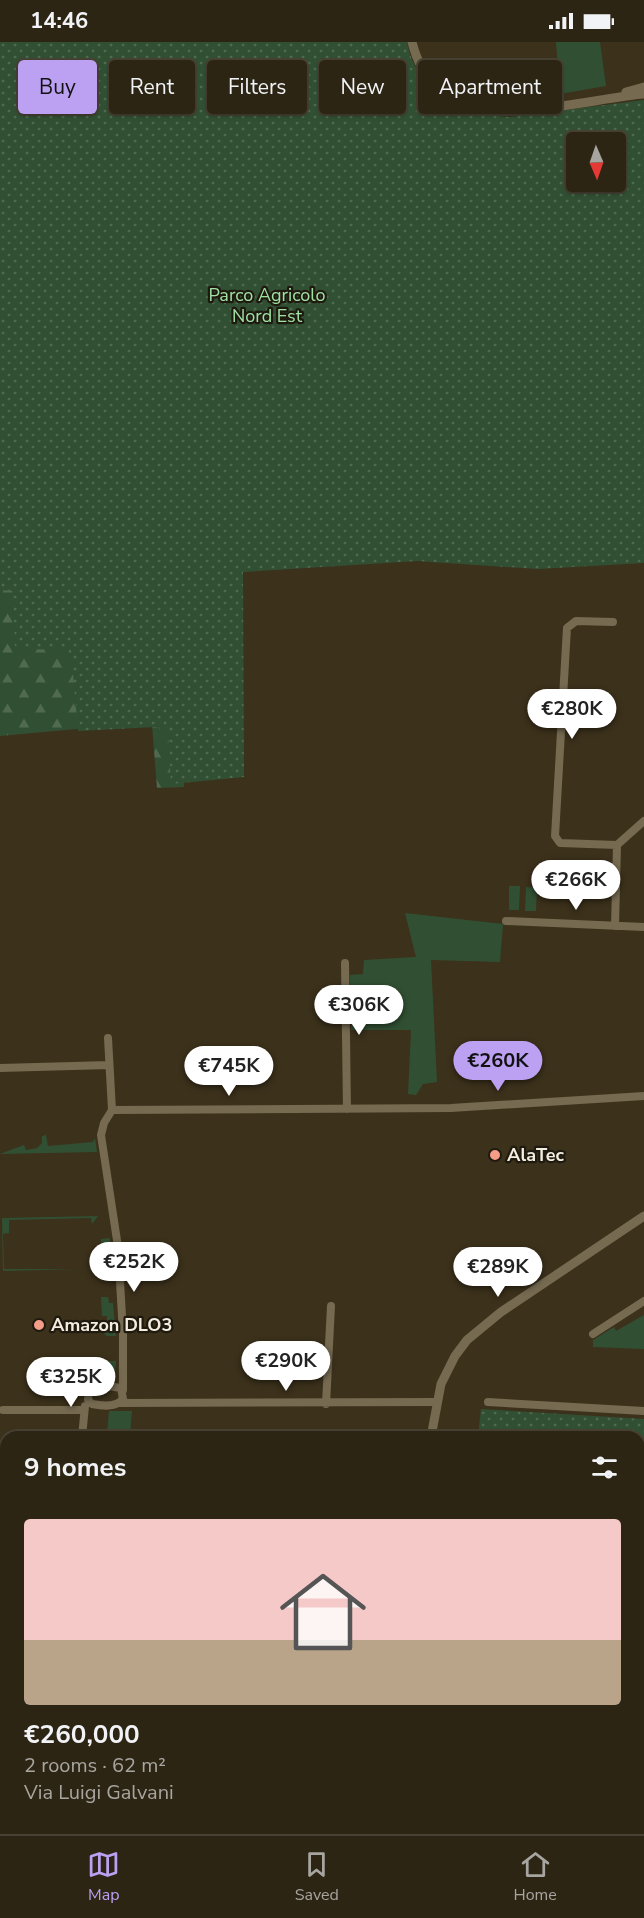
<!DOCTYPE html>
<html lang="en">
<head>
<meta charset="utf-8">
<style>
  :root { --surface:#2d2514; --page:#393122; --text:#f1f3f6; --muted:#a7a5a0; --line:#484234; --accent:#bca0f2 }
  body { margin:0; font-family:"Nunito Sans",sans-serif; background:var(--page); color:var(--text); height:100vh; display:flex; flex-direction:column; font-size:22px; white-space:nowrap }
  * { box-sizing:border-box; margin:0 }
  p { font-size:20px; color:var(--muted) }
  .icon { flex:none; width:33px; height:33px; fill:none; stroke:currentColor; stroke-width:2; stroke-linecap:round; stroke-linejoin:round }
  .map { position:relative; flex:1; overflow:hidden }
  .sheet { position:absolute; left:0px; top:1389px; width:645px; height:404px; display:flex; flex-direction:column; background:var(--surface); border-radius:18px 18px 0 0; box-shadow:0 2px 4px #0004,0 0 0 2px var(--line) }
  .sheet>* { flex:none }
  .guide { position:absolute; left:18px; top:18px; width:609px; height:54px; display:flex; gap:12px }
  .needle { width:39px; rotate:178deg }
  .fabs { position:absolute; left:566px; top:90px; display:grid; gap:12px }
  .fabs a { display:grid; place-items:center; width:60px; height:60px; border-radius:6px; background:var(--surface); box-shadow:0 2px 4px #0004,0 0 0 2px var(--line); font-size:30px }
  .price { position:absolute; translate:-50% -51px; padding:0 14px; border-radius:21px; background:#fff; color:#222; font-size:20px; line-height:39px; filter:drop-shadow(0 2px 3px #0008) }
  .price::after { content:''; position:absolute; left:50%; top:36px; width:18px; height:14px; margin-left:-9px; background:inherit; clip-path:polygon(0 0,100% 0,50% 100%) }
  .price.current { background:var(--accent); color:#111 }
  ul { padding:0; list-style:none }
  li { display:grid; align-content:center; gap:12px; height:318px; padding:0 24px }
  li span { display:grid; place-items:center; height:186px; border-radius:6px; color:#555 }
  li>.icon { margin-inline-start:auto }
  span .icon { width:108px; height:108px; fill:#fffc; stroke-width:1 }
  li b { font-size:26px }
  h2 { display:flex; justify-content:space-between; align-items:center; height:72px; padding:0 24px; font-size:26px }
  .tag { padding:0 21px; border-radius:6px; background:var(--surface); box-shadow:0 2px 4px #0004,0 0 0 2px var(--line); font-size:21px; line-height:54px }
  .tag.current { background:var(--accent); color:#111 }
  .status { display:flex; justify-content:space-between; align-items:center; height:42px; padding:0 30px; background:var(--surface); direction:ltr }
  .status svg { height:16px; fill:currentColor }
  .menu { display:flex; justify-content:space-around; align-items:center; height:84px; border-top:2px solid var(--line); background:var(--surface); font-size:16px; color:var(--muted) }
  .menu a { display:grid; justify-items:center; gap:3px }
  .menu .current { color:var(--accent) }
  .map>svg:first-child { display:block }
</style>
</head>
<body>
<div class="status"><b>14:46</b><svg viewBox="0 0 49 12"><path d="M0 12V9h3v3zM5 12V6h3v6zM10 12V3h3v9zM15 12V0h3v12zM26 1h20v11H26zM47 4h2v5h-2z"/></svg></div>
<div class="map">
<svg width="644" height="1792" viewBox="0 0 644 1792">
  <defs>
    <pattern id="forest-firs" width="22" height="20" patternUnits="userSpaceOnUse" patternTransform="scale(1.5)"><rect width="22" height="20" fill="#315033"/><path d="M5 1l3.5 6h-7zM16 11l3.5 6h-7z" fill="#4f6a50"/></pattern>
    <pattern id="park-dots" width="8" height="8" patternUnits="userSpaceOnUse" patternTransform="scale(1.5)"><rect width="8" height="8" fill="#315033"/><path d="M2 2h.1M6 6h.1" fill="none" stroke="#4f6a50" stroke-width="1.8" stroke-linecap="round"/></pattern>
  </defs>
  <rect width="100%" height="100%" fill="#3c311b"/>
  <!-- grass -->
  <path fill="#315033" d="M 556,0 L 600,0 L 606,44 L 560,52 Z
    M 509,844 L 520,844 L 519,868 L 509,868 Z
    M 526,845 L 537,846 L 536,869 L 525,869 Z
    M 405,871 L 503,882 L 500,920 L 431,918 L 437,1040 L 423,1042 L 416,1053 L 408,1052 L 411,988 L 351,988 L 350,933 L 363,932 L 364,918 L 416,915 Z
    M 46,1093 L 48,1104 L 93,1100 L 95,1096 L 97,1110 L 0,1112 L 24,1103 L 26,1108 L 37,1106 L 42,1101 L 42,1094 Z
    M 98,1174 L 92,1182 L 91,1176 L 9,1178 L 9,1191 L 3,1192 L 4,1227 L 77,1227 L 3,1229 L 2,1176 Z
    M 110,1196 L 111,1227 L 88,1227 L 101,1222 L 101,1197 Z
    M 101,1255 L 108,1255 L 109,1261 L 113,1261 L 116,1294 L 107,1294 L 102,1290 L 102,1283 L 107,1281 L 107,1274 L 102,1274 Z
    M 644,1273 L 644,1307 L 593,1305 L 593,1298 L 614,1285 L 616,1289 Z
    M 75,1319 L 116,1319 L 115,1330 L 109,1336 L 90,1335 L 76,1326 Z
    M 109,1369 L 132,1369 L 130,1394 L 107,1392 Z
    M 82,1786 L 316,1786 L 316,1792 L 82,1792 Z"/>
  <!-- forest -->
  <path fill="url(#forest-firs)" d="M 0,533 L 79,536 L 87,686 L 0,694 Z
    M 184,680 L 184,745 L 157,746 L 152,683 Z"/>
  <!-- park -->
  <path fill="url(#park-dots)" fill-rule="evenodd" d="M 0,0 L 407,0 C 415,49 465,72 510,75 L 644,58 L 644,521 L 538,527 L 417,519 L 243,530 L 244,735 L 171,742 L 168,689 L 155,685 L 78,689 L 71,608 L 15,607 L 13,549 L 0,548 ZM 576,100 L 615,100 L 615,140 L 576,140 Z
    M 481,1367 L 644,1377 L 644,1629 L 639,1629 L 639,1395 L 478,1395 Z
    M 460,1786 L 496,1787 L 502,1792 L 455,1792 Z"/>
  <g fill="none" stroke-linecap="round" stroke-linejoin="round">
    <!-- minor -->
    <path stroke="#766a51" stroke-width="8" d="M 613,580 L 576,579 L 567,586 L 555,794 L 560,801 L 617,803
      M 561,671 L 606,673
      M 506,879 L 644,885
      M 615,884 L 617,803 L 644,779
      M 345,921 L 347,1067
      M 108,996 L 112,1068
      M 0,1026 L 109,1023
      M 112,1068 L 451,1066 L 644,1054
      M 112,1068 L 104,1081 L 101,1093 L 118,1205 L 123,1291 L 123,1348
      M 593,1292 L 644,1259
      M 101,1343 L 121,1346 L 123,1357 C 116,1366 102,1364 92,1362 L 88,1358 L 89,1348 Z
      M 488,1360 L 644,1369
      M 119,1361 L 436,1360
      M 326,1362 L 331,1264
      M 3,1368 L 83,1368
      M 82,1395 L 85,1364
      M 639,1632 L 644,1632
      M 639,1718 L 644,1719
      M 639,1775 L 644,1770
      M 354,1786 L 361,1792
      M 614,1786 L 621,1792
      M 77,1792 L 77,1786"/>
    <!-- tertiary -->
    <path stroke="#766a51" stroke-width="9" d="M 412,0 C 438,106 570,58 644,52
      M 626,50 L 644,45
      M 431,1395 L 441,1342 L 455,1314 L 467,1298 L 501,1270 L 644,1174
      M 0,1601 L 6,1601
      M 503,1786 L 509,1792"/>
  </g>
  <!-- markers -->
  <g fill="#f49e87" stroke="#1f1a10" stroke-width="2">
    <circle cx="495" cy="1113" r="6"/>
    <circle cx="39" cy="1283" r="6"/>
  </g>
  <g text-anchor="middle" stroke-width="4.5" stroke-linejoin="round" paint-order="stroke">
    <!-- park labels -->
    <g font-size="18" fill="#a0e2a4" stroke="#1f1a10">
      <text x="267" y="259">Parco Agricolo<tspan x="267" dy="21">Nord Est</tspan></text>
    </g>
    <!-- poi labels -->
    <g font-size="18" font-weight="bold" fill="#f4eddf" stroke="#1f1a10" text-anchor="start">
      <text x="507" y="1119">AlaTec</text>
      <text x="51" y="1289">Amazon DLO3</text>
    </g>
  </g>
</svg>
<div class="fabs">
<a><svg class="needle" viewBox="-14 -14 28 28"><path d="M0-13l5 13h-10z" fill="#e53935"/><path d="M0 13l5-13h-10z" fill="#a7a5a0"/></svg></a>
</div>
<b class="price" style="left:572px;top:698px">€280K</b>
<b class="price" style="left:576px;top:869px">€266K</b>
<b class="price" style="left:359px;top:994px">€306K</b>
<b class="price current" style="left:498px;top:1050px">€260K</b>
<b class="price" style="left:229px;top:1055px">€745K</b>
<b class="price" style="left:134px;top:1251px">€252K</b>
<b class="price" style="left:498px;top:1256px">€289K</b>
<b class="price" style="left:286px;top:1350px">€290K</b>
<b class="price" style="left:71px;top:1366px">€325K</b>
<div class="guide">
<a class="tag current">Buy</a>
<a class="tag">Rent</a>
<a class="tag">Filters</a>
<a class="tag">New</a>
<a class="tag">Apartment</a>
</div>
<section class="sheet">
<h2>9 homes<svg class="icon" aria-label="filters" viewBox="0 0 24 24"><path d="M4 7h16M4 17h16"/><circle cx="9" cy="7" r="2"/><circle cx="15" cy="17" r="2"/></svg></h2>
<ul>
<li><span style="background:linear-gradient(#f6c9c9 65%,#b9a48a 0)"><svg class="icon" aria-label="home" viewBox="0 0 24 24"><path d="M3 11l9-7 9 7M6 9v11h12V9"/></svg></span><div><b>€260,000</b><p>2 rooms · 62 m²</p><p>Via Luigi Galvani</p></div></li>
</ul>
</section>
</div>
<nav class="menu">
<a class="current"><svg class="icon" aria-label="map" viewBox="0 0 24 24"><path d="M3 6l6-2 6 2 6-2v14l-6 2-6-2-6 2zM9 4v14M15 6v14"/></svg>Map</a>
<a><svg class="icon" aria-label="saved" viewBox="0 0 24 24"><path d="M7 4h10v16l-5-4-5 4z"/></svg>Saved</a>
<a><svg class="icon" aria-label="home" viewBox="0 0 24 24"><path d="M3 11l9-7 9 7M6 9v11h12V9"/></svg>Home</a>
</nav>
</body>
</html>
